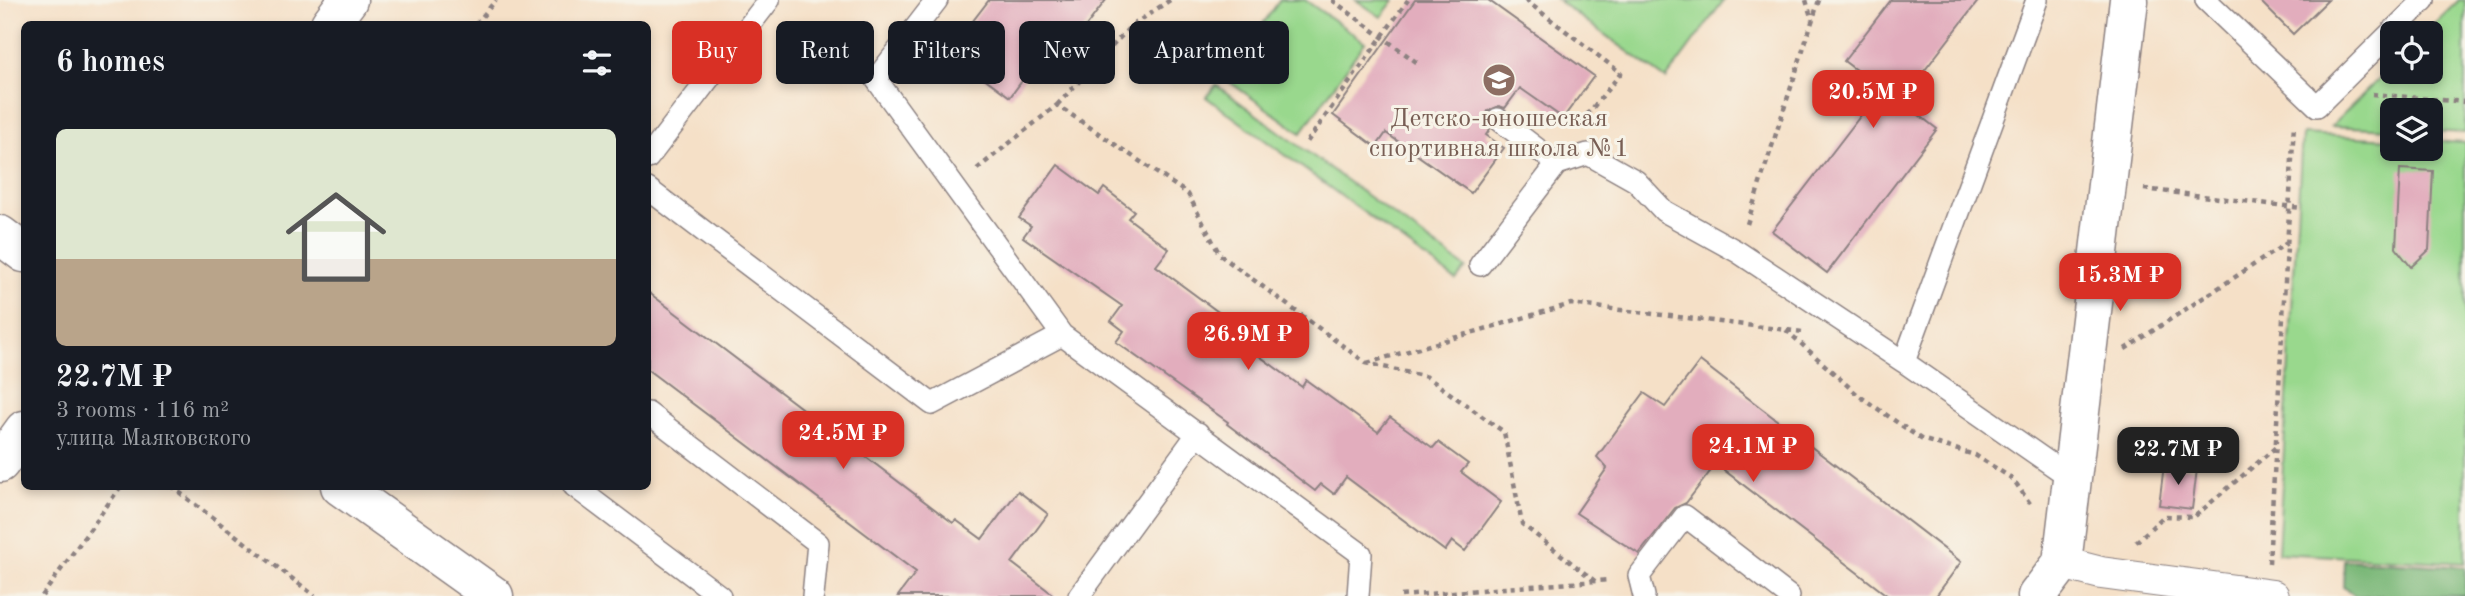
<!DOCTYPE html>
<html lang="en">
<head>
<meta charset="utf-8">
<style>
  :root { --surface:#171b24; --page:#20242c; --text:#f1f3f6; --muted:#9ea1a6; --accent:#d93025 }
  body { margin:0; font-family:"Old Standard TT",serif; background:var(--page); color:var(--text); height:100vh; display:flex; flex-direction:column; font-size:26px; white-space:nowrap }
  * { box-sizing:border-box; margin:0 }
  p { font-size:23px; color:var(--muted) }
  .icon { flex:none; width:38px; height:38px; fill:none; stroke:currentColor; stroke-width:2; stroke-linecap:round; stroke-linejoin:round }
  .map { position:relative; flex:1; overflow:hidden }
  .drawer { position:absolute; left:21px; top:21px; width:630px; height:469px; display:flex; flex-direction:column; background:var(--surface); border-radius:10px; box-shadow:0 4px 10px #0003 }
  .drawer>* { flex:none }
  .hud { position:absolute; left:672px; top:21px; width:665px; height:63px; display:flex; gap:14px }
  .controls { position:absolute; left:2380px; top:21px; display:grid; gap:14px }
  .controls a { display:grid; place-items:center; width:63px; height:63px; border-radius:10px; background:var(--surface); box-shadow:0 4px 10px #0003; font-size:35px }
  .price { position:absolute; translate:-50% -60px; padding:0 16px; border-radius:14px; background:var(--accent); color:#fff; font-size:23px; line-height:46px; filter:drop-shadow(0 2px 4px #0008) }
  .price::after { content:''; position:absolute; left:50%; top:42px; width:21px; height:16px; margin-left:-10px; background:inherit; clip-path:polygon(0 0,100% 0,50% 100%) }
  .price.selected { background:#222; color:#fff }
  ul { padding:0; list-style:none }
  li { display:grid; align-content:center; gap:14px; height:371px; padding:0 35px }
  li span { display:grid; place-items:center; height:217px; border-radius:10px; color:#555 }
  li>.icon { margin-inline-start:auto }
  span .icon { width:126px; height:126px; fill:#fffc; stroke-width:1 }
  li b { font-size:30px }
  h2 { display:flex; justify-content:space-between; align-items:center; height:84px; padding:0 35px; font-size:30px }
  .tag { padding:0 24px; border-radius:10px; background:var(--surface); box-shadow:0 4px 10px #0003; font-size:24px; line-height:63px }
  .tag.selected { background:var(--accent); color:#fff }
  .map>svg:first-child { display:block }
</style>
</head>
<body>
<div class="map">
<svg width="2465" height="596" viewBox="0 0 2465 596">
  <rect width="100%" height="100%" fill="#f7f3e8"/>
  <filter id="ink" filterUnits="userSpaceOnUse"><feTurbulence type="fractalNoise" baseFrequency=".0143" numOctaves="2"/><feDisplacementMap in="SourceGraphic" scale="14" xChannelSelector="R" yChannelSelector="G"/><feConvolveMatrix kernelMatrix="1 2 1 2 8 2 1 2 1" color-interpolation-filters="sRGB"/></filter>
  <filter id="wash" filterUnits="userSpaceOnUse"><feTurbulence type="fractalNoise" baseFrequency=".00686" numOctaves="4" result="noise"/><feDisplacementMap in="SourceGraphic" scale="28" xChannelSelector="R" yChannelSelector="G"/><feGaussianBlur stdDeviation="1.57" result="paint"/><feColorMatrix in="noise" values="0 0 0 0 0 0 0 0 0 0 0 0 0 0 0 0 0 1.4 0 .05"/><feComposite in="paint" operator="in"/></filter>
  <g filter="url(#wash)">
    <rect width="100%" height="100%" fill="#f5e0c7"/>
    <!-- green -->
    <path fill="#99d88d" stroke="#5e7d64" stroke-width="2" d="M 1280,0 L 1305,0 L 1365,42 L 1301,133 L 1224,78 Z
      M 1356,0 L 1394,0 L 1381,17 Z
      M 1557,0 L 1724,0 L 1666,79 Z
      M 2459,0 L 2465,0 L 2465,133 L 2431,131 L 2431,110 L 2392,110 L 2392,129 L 2331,126 L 2392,66 L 2392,72 L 2431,72 L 2431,33 L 2425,33 Z
      M 1216,85 L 1466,268 L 1456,280 L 1206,97 Z
      M 2302,134 L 2392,139 L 2392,149 L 2431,149 L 2431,141 L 2465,143 L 2465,563 L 2278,553 Z"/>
    <!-- forest -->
    <path fill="#7ab878" stroke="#4e6d5a" stroke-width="2" d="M 2344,560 L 2465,567 L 2465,596 L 2355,596 L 2343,586 Z"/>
    <g id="blocks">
      <!-- building -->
      <path fill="#e2adbd" d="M 989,0 L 1106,0 L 1059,61 L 1045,50 L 1010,97 L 949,52 Z
        M 1415,0 L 1488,0 L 1594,76 L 1563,118 L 1520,88 L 1505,108 L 1499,106 L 1488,111 L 1485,118 L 1490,129 L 1486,135 L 1504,148 L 1471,193 L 1386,133 L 1376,147 L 1333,115 Z
        M 1891,0 L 1979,0 L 1901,101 L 1937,129 L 1827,273 L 1772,231 L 1881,89 L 1844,61 Z
        M 2259,0 L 2328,0 L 2293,34 Z
        M 1058,165 L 1099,195 L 1104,188 L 1134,211 L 1128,218 L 1169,249 L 1156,266 L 1225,317 L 1218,326 L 1302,387 L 1306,380 L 1378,432 L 1390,417 L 1433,448 L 1438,442 L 1468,464 L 1461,472 L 1501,502 L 1465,551 L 1452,541 L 1445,551 L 1346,477 L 1334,494 L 1321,484 L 1315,491 L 1227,424 L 1228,422 L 1116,342 L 1124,331 L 1111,321 L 1122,306 L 1023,237 L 1031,226 L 1019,218 Z
        M 2400,169 L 2433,171 L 2429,250 L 2411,267 L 2396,248 Z
        M 648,292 L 953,523 L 956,520 L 982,539 L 1018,491 L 1048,514 L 1012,563 L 1055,596 L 898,596 L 916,572 L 648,370 Z
        M 1700,361 L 1961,562 L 1936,596 L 1888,596 L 1716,464 L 1686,503 L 1675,508 L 1639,554 L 1576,513 L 1607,468 L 1597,457 L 1644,393 L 1665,407 Z
        M 2164,465 L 2197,469 L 2192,509 L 2159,505 Z"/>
    </g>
  </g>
  <g filter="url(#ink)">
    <use href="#blocks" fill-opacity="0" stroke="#8c8181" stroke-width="2"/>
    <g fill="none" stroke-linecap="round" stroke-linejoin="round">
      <defs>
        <path id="service" d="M 2037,0 L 1904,362 L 2071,478
          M 2206,0 L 2317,106 L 2424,0
          M 1498,119 L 1557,164 L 1588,154 L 1636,181 L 1664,211 L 1738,252 L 1904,362
          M 648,158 L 769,0
          M 648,189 L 932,404 L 1062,335 L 876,79 L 937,0
          M 1480,265 L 1557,164
          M 1062,335 L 1361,554 L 1358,596
          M 648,413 L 818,543 L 813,596
          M 574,486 L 720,596
          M 1079,596 L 1198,433
          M 1644,596 L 1639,576 L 1685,516 L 1789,596"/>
        <path id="pedestrian" d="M 2062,563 L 2101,573 L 2273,596"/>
        <path id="minor" d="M 0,235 L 24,253
          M 2037,596 L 2062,563 L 2129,0"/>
        <path id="tertiary" d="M 330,24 L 348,0
          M 0,463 L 24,430
          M 340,486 L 494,596"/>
      </defs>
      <!-- service casing -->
      <use href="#service" stroke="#8c8181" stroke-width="24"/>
      <!-- pedestrian casing -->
      <use href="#pedestrian" stroke="#8c8181" stroke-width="34"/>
      <!-- minor casing -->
      <use href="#minor" stroke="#8c8181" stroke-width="41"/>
      <!-- tertiary casing -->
      <use href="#tertiary" stroke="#8c8181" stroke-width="41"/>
      <!-- path -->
      <path stroke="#8c8181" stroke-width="4.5" stroke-dasharray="5 5" stroke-linecap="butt" d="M 1332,0 L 1419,64
        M 1525,0 L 1621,73 L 1578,126
        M 1806,0 L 1812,20
        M 476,24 L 496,0
        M 2372,94 L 2465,102
        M 1057,105 L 1130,27 L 1170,0
        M 1307,142 L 1408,0
        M 977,169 L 1057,105 L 1188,194 L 1220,255 L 1366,363 L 1427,377 L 1504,432 L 1522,524 L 1596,582
        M 2144,189 L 2302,208
        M 1747,224 L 1819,0
        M 1786,330 L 1858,395 L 1921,439 L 1975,455 L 2013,479 L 2031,505
        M 2125,349 L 2287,243
        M 1367,363 L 1571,304 L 1803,332
        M 171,486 L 315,596
        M 2136,542 L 2164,516 L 2194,517 L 2276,447
        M 2269,563 L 2294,124
        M 42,596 L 121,486
        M 1401,596 L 1610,580"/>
      <!-- service -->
      <use href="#service" stroke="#fff" stroke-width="21"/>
      <!-- pedestrian -->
      <use href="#pedestrian" stroke="#fff" stroke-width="32"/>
      <!-- minor -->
      <use href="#minor" stroke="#fff" stroke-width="38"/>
      <!-- tertiary -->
      <use href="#tertiary" stroke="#fff" stroke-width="38"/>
    </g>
  </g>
  <!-- icons -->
  <defs>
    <symbol id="school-disc" viewBox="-11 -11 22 22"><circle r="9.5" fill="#8d6e63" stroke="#f7f3e8"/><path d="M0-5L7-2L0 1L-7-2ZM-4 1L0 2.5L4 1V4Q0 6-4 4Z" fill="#fff"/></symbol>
  </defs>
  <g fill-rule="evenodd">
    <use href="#school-disc" x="1480" y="61" width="38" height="38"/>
  </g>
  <g text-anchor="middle" stroke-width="6" stroke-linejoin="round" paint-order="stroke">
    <!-- education labels -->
    <g font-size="26" fill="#785e54" stroke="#f7f3e8">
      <text x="1499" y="126">Детско-юношеская<tspan x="1499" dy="30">спортивная школа №1</tspan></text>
    </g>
  </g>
</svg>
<div class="controls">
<a><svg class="icon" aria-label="locate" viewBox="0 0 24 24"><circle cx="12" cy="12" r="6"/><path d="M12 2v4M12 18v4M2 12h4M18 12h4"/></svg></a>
<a><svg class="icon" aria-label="layers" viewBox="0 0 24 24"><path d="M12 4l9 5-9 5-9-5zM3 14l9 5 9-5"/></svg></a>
</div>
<b class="price" style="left:1873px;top:130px">20.5M ₽</b>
<b class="price" style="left:2120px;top:313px">15.3M ₽</b>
<b class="price" style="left:1248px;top:372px">26.9M ₽</b>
<b class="price" style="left:843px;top:471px">24.5M ₽</b>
<b class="price" style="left:1753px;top:484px">24.1M ₽</b>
<b class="price selected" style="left:2178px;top:487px">22.7M ₽</b>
<div class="hud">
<a class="tag selected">Buy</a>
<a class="tag">Rent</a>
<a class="tag">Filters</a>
<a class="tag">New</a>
<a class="tag">Apartment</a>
</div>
<section class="drawer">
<h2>6 homes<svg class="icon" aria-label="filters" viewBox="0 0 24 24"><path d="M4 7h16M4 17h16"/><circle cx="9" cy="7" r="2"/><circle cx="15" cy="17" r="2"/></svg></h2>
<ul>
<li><span style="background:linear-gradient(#dfe7d0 60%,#b9a48a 0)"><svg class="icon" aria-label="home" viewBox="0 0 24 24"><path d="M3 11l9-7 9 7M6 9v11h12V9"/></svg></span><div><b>22.7M ₽</b><p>3 rooms · 116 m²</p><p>улица Маяковского</p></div></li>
</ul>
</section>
</div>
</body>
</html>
